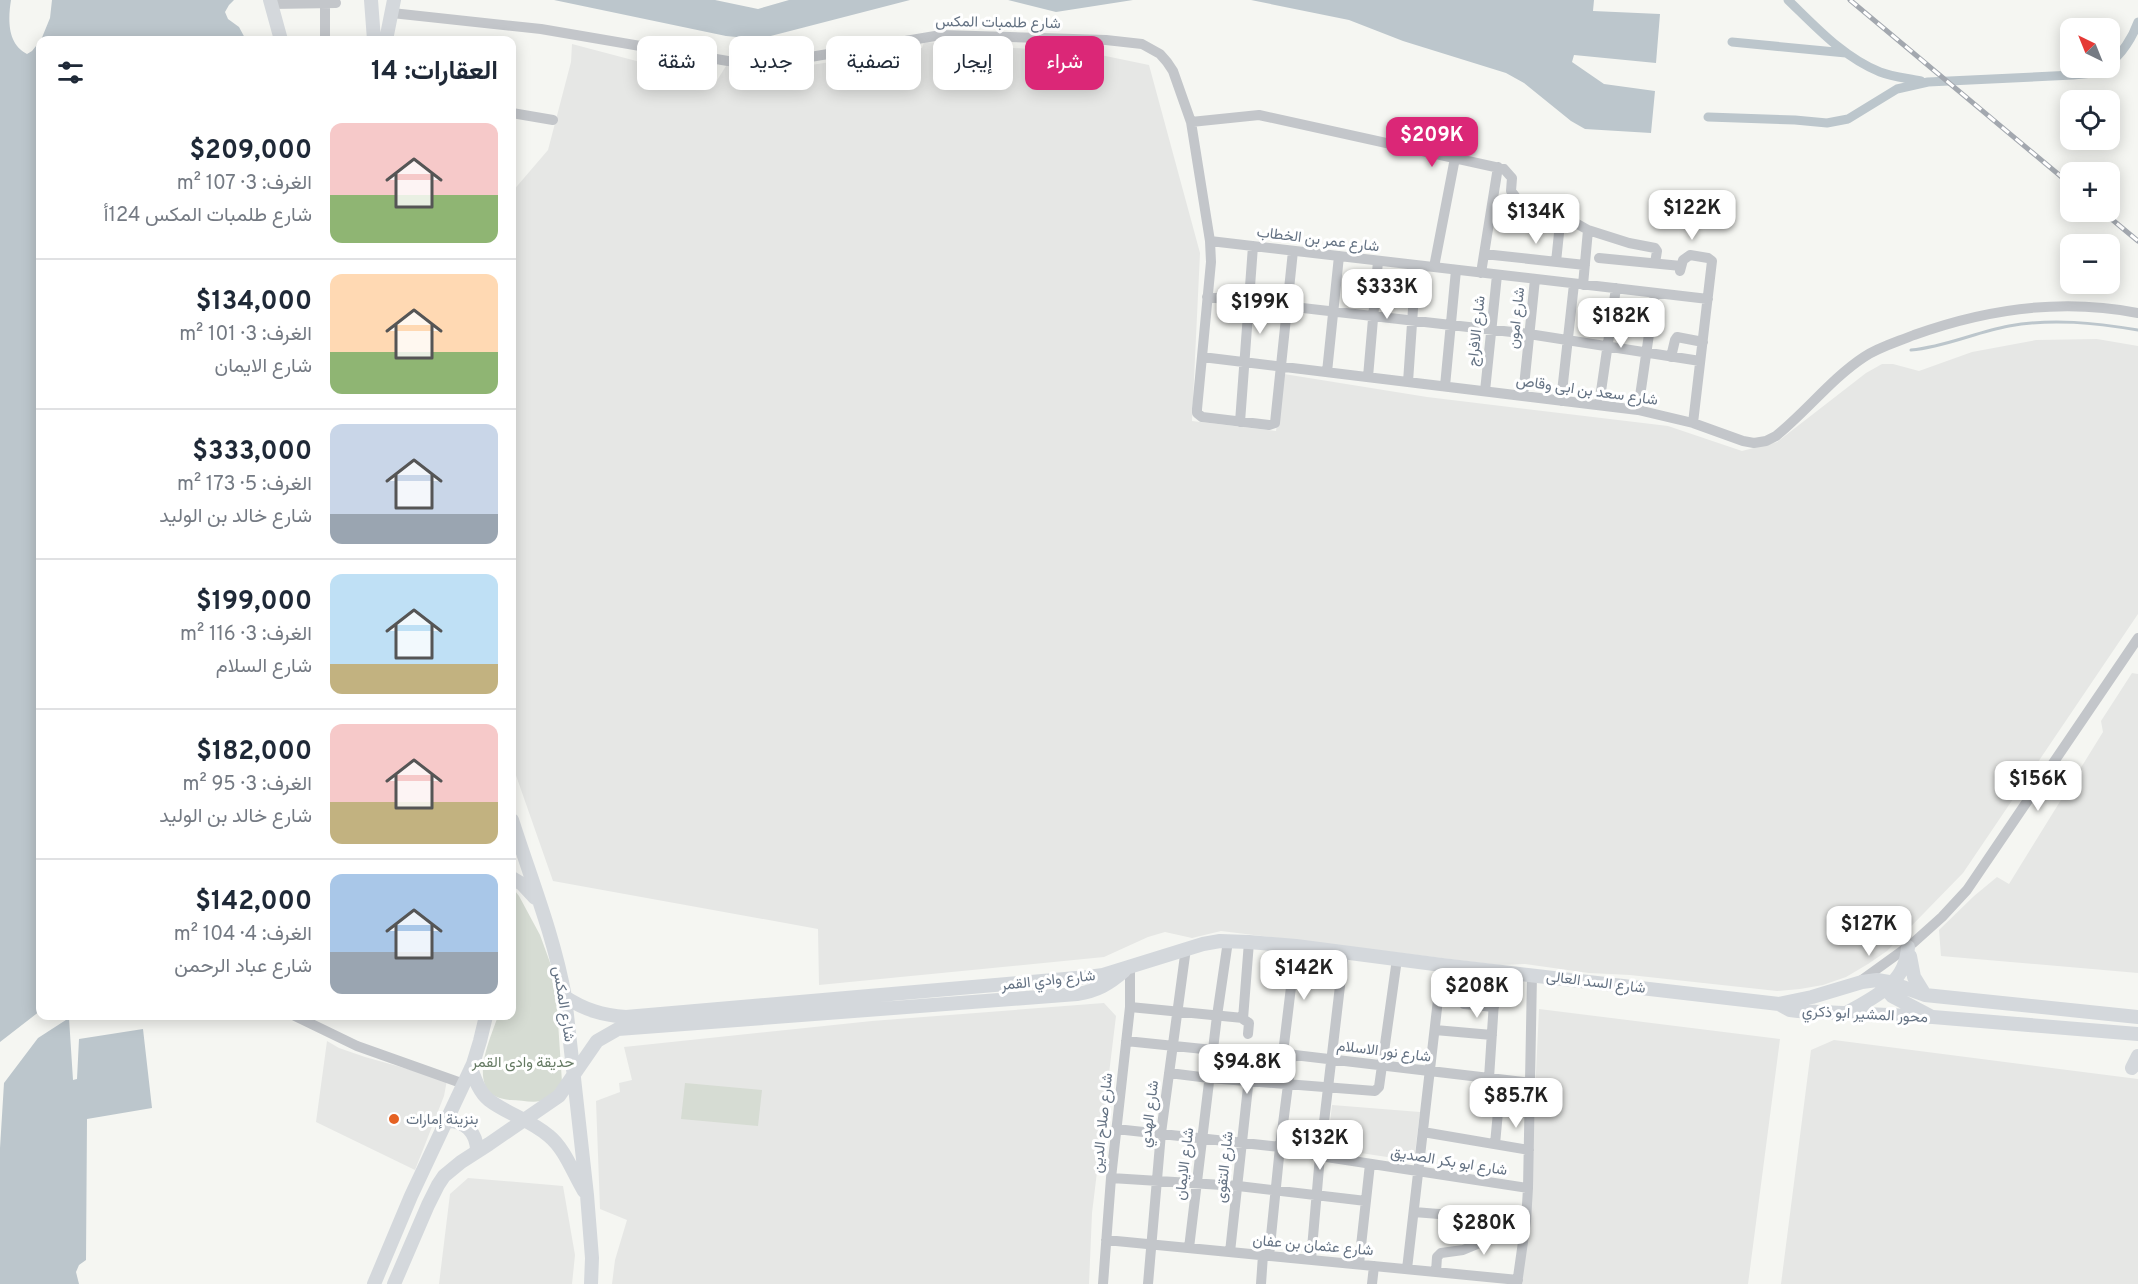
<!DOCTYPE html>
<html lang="ar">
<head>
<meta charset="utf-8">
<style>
  :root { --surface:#fff; --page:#f2f2f3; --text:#1f2937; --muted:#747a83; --line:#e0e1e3; --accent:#db2777 }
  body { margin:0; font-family:Overpass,Vazirmatn,sans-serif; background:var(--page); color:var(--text); direction:rtl; height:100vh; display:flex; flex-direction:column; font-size:22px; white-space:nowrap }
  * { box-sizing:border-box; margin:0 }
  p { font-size:20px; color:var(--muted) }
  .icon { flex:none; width:33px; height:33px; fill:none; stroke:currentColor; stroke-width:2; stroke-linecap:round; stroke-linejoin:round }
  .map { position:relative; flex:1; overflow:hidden; direction:ltr }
  .details { position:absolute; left:36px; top:36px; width:480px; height:984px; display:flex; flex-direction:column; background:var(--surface); border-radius:12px; box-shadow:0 3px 15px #0003; direction:rtl }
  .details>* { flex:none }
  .top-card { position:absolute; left:534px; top:36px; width:570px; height:54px; direction:rtl; display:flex; gap:12px }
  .needle { width:39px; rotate:317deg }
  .fabs { position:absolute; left:2060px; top:18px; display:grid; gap:12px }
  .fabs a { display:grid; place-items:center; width:60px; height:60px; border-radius:12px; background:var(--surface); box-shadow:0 3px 15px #0003; font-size:30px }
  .price { position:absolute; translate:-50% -51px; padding:0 14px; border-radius:12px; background:#fff; color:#222; font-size:20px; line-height:39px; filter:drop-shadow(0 2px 3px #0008) }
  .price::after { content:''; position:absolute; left:50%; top:36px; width:18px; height:14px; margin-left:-9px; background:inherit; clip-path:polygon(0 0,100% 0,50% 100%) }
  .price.active { background:var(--accent); color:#fff }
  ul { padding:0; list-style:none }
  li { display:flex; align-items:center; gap:18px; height:150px; padding:0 18px }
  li+li { border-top:2px solid var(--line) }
  li span { display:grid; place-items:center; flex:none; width:168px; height:120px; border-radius:12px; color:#555 }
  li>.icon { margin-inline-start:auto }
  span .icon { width:72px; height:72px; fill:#fffc; stroke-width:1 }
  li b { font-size:26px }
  h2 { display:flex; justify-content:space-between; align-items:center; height:72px; padding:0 18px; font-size:26px }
  .chip { padding:0 21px; border-radius:12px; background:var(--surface); box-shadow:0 3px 15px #0003; font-size:21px; line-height:54px }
  .chip.active { background:var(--accent); color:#fff }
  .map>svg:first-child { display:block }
</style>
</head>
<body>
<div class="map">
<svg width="2138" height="1284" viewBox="0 0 2138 1284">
  <rect width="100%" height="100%" fill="#f5f6f2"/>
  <!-- built -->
  <path fill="#e6e7e5" d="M 924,42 L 1091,53 L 1149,65 L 1200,253 L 1192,421 L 1276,431 L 1284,374 L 1427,397 L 1668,426 L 1742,451 L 1777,442 L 1866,373 L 1882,364 L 1893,364 L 1919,371 L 1972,352 L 2036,340 L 2097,339 L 2138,346 L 2138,614 L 1963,873 L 1887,951 L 1868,964 L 1846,977 L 1823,985 L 1800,989 L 1777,991 L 1630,975 L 1589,973 L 1525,964 L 1499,965 L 1221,931 L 1192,938 L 1165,932 L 1148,937 L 1104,957 L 819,985 L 818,929 L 553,881 L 512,764 L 512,192 L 548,150 L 571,62 L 572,44 L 716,82 L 726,66 L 758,73 L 922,48 Z
    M 2132,673 L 2138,674 L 2138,973 L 1941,956 L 1939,930 L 1974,896 L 1997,877 L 2009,884 L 2103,732 L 2101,721 Z
    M 1104,1003 L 1116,1016 L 1092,1213 L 1089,1284 L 612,1284 L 615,1260 L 627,1220 L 600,1209 L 596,1101 L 620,1092 L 619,1083 L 632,1080 L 624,1047 L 872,1021 Z
    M 1539,1009 L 1780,1039 L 1748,1284 L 1520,1284 L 1529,1220 Z
    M 1834,1040 L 2138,1079 L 2138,1284 L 1781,1284 L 1811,1050 Z
    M 327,1041 L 339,1048 L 365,1057 L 447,1080 L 444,1096 L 415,1170 L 316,1122 Z
    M 1332,1105 L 1420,1112 L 1414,1161 L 1327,1148 Z
    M 468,1178 L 563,1186 L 575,1255 L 572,1284 L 439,1284 L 450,1194 Z"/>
  <!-- green -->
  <path fill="#d6dcd3" d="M 512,887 L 519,896 L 540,935 L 552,968 L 556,992 L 562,1082 L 557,1093 C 552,1096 545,1100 540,1101 C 532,1103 520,1100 511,1100 C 463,1097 489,1042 498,1016 L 512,1016 Z
    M 685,1083 L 762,1090 L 758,1126 L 681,1119 Z"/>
  <!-- water -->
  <path fill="#bcc6cc" d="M 0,0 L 11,0 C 8,19 7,44 27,54 L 32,51 L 40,41 L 40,1011 L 0,1042 Z
    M 52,0 L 234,0 L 229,5 L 225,12 L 228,19 L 239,27 L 246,40 L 41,40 L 50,18 Z
    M 554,0 L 715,0 L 758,9 L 789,0 L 910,0 L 759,39 L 726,36 Z
    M 1008,0 L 1133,0 L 1056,12 Z
    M 1251,0 L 1594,0 L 1593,11 L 1660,14 L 1656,63 L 1574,55 L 1572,62 L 1604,84 L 1655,91 L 1651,133 L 1585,129 L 1571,121 L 1524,83 L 1506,73 L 1403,41 L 1349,20 Z
    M 69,1018 L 73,1080 L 77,1079 L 79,1039 L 143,1029 L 152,1108 L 87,1119 L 86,1260 L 79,1265 L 76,1272 L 79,1284 L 0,1284 L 0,1148 L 4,1083 L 38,1038 Z"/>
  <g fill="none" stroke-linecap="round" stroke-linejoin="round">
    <!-- stream -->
    <path stroke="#bcc6cc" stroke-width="3" d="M 1911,350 C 1945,347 1976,332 2009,326 C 2053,318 2095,323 2138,330"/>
    <!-- canal -->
    <path stroke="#bcc6cc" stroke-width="9" d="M 1788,0 C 1815,26 1844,58 1880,72 C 1893,77 1907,78 1921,81
      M 1732,42 L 1846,53
      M 2109,63 C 2122,55 2133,36 2138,22
      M 1708,117 L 1795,120 L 1827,123 L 1848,119 L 1897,89 L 1928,82 L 2073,75 L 2093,73 L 2101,68"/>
    <!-- minor -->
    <path stroke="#c3c6ca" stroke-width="10" d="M 271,4 L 336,3
      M 392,13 L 541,29 L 757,66 L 941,35 L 1106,40 L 1142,44 L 1160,54 L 1167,62 L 1173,71 L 1191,122 L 1210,241 L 1211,262 L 1197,409 L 1197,413 L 1202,417 L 1269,425 L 1275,423 L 1293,251
      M 325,40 L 325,3
      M 512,113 L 553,120
      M 1191,122 L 1259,115 L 1504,169 L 1512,178 L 1511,191 L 1518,200 L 1549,208 L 1588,230 L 1629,243 L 1655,248 L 1657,251 L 1655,263
      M 1210,241 L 1708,299
      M 1484,254 L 1585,265
      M 1599,258 L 1681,266
      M 1556,262 L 1561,214
      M 1434,267 L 1455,158
      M 1680,271 L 1683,260 L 1690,255 L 1708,258 L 1712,261 L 1693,423
      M 1481,273 L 1498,167
      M 1583,285 L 1588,230
      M 1207,297 L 1529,334 L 1700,361
      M 1202,357 L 1638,410 L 1693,423 L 1743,441 L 1754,443 L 1766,441 L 1776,436 C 1806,412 1832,378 1864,357 C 1879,347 1897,342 1914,335 C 1986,309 2062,298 2138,313
      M 1671,357 L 1675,340 L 1677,337 L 1703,342
      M 1327,372 L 1339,256
      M 1368,377 L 1378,261
      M 1408,382 L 1416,265
      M 1445,386 L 1456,270
      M 1485,391 L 1497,275
      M 1523,396 L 1535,279
      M 1561,401 L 1574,284
      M 1599,405 L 1616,288
      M 1638,410 L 1655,293
      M 1240,422 L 1253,246
      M 1859,982 L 1913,943 L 1942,917 L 1967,890 L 2138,638
      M 1464,1004 L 1494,1007
      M 1130,1007 L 1243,1018
      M 295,1016 L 357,1046 L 464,1084
      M 1435,1030 L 1492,1035
      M 1248,1034 L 1249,1023 L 1243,1019 L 1249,942
      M 1126,1041 L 1213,1050 L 1252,1050 L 1531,1083
      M 1283,1053 L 1296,946
      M 1169,1073 L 1209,1078 L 1375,1091 L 1379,1087 L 1397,959
      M 1489,1078 L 1496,971
      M 1116,1129 L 1280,1147 L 1320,1156 L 1528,1188
      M 1423,1132 L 1529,1150
      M 1495,1144 L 1501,1080
      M 1111,1178 L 1238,1186 L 1366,1201
      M 1414,1212 L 1526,1221
      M 1106,1240 L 1518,1280
      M 1189,1248 L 1217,1016 L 1228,941
      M 1230,1252 L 1252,1050
      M 1269,1256 L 1280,1147 L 1292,1054
      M 1311,1260 L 1320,1156 L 1344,952
      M 1359,1264 L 1370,1164
      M 1407,1269 L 1442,965
      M 1436,1272 L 1437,1257 L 1441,1253 L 1463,1250 L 1499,1235 L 1524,1235
      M 1103,1284 L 1111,1178 L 1130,1007 L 1130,965
      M 1148,1284 L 1161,1133 L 1186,948
      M 1261,1284 L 1263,1255
      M 1372,1284 L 1374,1266
      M 1517,1284 L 1526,1221 L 1528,1188 L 1532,975"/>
    <!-- major -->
    <path stroke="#d4d8dc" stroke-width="14" d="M 270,0 L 281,40
      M 371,0 L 374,40
      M 386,40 L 394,0
      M 512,820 C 531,879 554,936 565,997 L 587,1195 L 592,1258 L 591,1284
      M 512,878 L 522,884 L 535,898
      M 1910,956 L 1914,977 L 1925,995
      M 1886,989 L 1892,996 L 1930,1016
      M 565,997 C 585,1010 602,1015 626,1017 L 1088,977 L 1103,975 L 1203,944 L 1220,941 L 1249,942 L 1296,946 L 1442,965 L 1779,1004 L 1790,1010 L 1798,1011 L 1933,1017 L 2138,1034
      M 1779,1004 L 1812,997 L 1862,982 L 1877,980 L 1889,982 L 1925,995 L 2138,1017
      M 1843,1015 C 1872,998 1906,985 1908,947
      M 471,1068 C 475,1079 479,1092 489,1100 C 507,1114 531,1120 549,1136 C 565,1149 573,1173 584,1191
      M 2132,1068 L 2138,1056
      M 446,1121 C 465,1120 477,1133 477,1151
      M 374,1284 L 411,1196 L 473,1064 L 480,1041 L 486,1016
      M 394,1284 L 428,1205 L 438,1185 L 444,1176 L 461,1162 L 489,1144 L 559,1096 L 597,1041 L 618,1029 L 1077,994 C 1097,991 1109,984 1124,971"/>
    <defs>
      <path id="rail" d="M 1850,0 L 2070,184
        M 2103,212 L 2138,241"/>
    </defs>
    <!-- rail casing -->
    <use href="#rail" stroke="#a3a8af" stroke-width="5"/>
    <!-- rail -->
    <use href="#rail" stroke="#fff" stroke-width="3" stroke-dasharray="9" stroke-linecap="butt"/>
  </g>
  <!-- markers -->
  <circle fill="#e56122" stroke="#fff" stroke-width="2" cx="394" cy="1119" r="6"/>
  <g text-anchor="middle" stroke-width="6" stroke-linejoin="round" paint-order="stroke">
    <!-- street labels -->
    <g font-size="15" fill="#647283" stroke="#fff">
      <text transform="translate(998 22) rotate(1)" y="5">شارع طلمبات المكس</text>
      <text transform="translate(1318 239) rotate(7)" y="5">شارع عمر بن الخطاب</text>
      <text transform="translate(1516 318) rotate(-84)" y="5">شارع امون</text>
      <text transform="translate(1476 331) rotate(-84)" y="5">شارع الافراج</text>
      <text transform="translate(1587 390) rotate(8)" y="5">شارع سعد بن ابى وقاص</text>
      <text transform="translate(1048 980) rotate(-6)" y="5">شارع وادي القمر</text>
      <text transform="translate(1596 982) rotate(7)" y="5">شارع السد العالى</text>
      <text transform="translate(564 1004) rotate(81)" y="5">شارع المكس</text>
      <text transform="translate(1865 1014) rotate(3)" y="5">محور المشير ابو ذكري</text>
      <text transform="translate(1384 1051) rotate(7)" y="5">شارع نور الاسلام</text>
      <text transform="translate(1149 1114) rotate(-83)" y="5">شارع الهدي</text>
      <text transform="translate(1102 1123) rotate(-84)" y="5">شارع صلاح الدين</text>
      <text transform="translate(1449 1161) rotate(9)" y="5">شارع ابو بكر الصديق</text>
      <text transform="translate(1184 1164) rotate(-83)" y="5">شارع الايمان</text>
      <text transform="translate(1224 1167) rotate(-84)" y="5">شارع التقوى</text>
      <text transform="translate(1313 1245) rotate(5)" y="5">شارع عثمان بن عفان</text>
    </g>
    <!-- park labels -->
    <g font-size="15" fill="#657a63" stroke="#fff">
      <text x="523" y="1067">حديقة وادى القمر</text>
    </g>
    <!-- poi labels -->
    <g font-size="15" fill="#647283" stroke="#fff" text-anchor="start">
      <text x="406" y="1124">بنزينة إمارات</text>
    </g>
  </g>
</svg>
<div class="fabs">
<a><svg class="needle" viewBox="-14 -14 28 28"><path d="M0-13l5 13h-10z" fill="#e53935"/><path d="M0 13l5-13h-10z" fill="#747a83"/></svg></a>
<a><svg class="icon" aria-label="locate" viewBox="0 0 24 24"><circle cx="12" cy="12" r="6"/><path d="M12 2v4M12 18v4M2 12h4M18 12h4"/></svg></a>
<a>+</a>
<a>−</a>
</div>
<b class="price active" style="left:1432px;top:168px">$209K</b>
<b class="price" style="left:1692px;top:241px">$122K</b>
<b class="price" style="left:1536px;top:245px">$134K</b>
<b class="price" style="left:1387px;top:320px">$333K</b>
<b class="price" style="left:1260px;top:335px">$199K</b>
<b class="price" style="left:1621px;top:349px">$182K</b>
<b class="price" style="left:2038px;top:812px">$156K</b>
<b class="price" style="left:1869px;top:957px">$127K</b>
<b class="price" style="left:1304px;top:1001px">$142K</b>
<b class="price" style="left:1477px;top:1019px">$208K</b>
<b class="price" style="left:1247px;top:1095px">$94.8K</b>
<b class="price" style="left:1516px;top:1129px">$85.7K</b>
<b class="price" style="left:1320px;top:1171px">$132K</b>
<b class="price" style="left:1484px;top:1256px">$280K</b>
<div class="top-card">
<a class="chip active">شراء</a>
<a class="chip">إيجار</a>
<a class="chip">تصفية</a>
<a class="chip">جديد</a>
<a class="chip">شقة</a>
</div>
<section class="details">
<h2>العقارات: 14<svg class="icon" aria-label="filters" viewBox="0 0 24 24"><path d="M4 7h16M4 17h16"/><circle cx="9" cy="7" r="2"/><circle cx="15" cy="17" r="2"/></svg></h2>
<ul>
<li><span style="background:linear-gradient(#f6c9c9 60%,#8fb573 0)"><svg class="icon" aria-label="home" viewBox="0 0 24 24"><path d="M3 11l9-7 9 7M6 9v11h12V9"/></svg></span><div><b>$209,000</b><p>الغرف: 3 · 107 m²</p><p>شارع طلمبات المكس 124أ</p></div></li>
<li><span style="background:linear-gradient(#ffd9b3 65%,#8fb573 0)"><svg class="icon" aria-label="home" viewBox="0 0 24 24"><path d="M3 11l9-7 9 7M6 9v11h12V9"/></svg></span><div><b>$134,000</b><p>الغرف: 3 · 101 m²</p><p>شارع الايمان</p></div></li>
<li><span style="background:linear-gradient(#c9d6e8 75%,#9aa5b1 0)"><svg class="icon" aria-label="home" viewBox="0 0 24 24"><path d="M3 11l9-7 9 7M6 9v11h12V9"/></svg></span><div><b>$333,000</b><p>الغرف: 5 · 173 m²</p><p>شارع خالد بن الوليد</p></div></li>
<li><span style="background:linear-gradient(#bfe0f5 75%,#c2b280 0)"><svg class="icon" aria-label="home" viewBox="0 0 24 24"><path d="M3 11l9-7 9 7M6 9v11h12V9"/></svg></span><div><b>$199,000</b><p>الغرف: 3 · 116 m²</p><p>شارع السلام</p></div></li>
<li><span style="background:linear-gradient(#f6c9c9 65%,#c2b280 0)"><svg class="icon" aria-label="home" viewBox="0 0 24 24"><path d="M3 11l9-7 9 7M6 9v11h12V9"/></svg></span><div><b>$182,000</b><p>الغرف: 3 · 95 m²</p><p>شارع خالد بن الوليد</p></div></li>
<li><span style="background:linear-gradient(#a9c7e8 65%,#9aa5b1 0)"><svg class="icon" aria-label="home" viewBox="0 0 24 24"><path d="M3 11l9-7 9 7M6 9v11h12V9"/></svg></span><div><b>$142,000</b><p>الغرف: 4 · 104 m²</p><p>شارع عباد الرحمن</p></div></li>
</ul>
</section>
</div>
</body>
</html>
